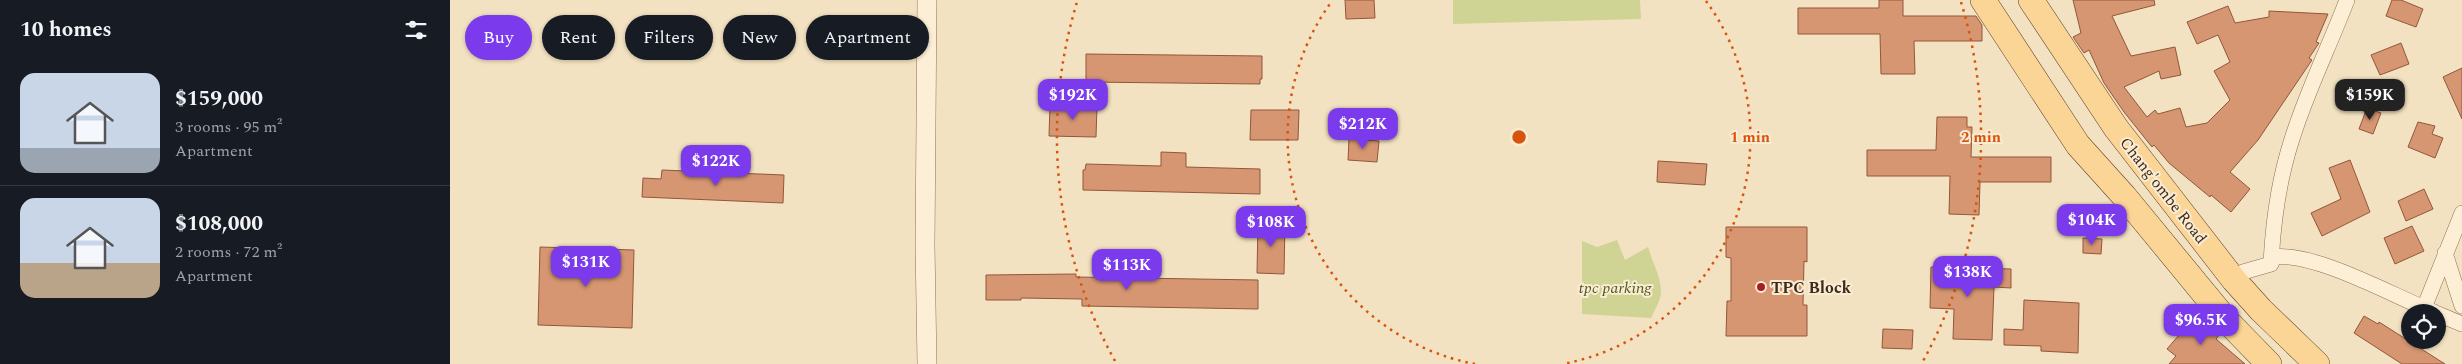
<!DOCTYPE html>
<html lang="en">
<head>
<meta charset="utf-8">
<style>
  :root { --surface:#171b24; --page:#242831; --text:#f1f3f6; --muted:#9ea1a6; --line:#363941; --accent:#7c3aed }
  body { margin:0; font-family:Spectral,serif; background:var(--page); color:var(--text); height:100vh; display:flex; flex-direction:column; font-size:19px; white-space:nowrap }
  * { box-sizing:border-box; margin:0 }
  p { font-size:16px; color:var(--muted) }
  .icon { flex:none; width:28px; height:28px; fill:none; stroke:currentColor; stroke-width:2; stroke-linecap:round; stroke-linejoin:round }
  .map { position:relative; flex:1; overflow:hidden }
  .sheet { display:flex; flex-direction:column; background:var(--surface); width:450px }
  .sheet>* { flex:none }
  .hud { position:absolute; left:15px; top:15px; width:475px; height:45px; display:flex; gap:10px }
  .buttons { position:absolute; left:1951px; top:304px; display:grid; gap:10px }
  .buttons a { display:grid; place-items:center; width:45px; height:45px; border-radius:50%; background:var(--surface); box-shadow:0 1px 4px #0004; font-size:25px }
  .price { position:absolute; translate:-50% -42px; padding:0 11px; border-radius:10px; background:var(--accent); color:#fff; font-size:16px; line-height:32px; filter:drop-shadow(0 1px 2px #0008) }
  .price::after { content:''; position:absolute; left:50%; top:30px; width:15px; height:11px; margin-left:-8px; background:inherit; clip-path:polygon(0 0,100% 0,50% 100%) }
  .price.on { background:#222; color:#fff }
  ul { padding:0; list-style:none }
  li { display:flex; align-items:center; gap:15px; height:125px; padding:0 20px }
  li+li { border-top:1px solid var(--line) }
  li span { display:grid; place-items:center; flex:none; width:140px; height:100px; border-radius:15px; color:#555 }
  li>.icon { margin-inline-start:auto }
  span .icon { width:60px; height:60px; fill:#fffc; stroke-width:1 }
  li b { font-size:21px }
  h2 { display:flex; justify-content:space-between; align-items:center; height:60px; padding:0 20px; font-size:21px }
  .pill { padding:0 18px; border-radius:22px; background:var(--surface); box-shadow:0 1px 4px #0004; font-size:18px; line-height:45px }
  .pill.on { background:var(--accent); color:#fff }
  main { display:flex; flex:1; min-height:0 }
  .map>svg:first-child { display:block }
</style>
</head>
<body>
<main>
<section class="sheet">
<h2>10 homes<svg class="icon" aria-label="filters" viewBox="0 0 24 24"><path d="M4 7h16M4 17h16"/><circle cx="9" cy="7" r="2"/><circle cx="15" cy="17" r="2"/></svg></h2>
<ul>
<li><span style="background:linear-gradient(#c9d6e8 75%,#9aa5b1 0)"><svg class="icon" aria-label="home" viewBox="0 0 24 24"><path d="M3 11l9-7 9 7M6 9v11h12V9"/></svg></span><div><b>$159,000</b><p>3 rooms · 95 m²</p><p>Apartment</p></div></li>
<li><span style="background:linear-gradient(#c9d6e8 65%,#b9a48a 0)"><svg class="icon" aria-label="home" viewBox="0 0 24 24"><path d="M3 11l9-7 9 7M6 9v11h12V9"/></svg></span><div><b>$108,000</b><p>2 rooms · 72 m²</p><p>Apartment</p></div></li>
</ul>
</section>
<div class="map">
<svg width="2012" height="364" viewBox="0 0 2012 364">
  <rect width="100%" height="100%" fill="#f3e2c1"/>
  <!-- green -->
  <path fill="#cfd394" d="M 1003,0 L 1190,0 L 1191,19 L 1003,24 Z
    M 1167,240 L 1175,260 L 1198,247 C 1202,262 1211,276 1211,292 C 1211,300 1204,311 1201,318 L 1132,314 L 1132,241 L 1147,247 Z"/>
  <!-- building -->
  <path fill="#d69672" stroke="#925739" d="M 895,0 L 924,0 L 925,18 L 896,19 Z
    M 1429,0 L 1453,0 L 1453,16 L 1526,16 L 1532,25 L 1532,41 L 1464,41 L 1465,74 L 1431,74 L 1430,34 L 1348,34 L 1348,8 L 1429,8 Z
    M 1623,0 L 1704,0 L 1705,5 L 1662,16 L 1681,56 L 1725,47 L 1731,75 L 1711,79 L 1709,71 L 1674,87 L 1697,117 L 1705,110 L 1708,114 L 1730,108 L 1736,127 L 1757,123 L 1780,100 L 1764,71 L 1780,62 L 1768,35 L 1747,44 L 1737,22 L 1778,6 L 1785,23 L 1819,17 L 1819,11 L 1878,14 L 1866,42 L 1869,43 L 1859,58 L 1862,60 L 1808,140 L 1780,172 L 1800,189 L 1781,212 L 1761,195 L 1760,197 L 1719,163 L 1704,145 L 1702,147 L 1674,112 L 1654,83 L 1639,50 L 1634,53 L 1623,37 L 1631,33 Z
    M 1942,0 L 1951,0 L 1973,9 L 1966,27 L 1936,16 Z
    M 1951,43 L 1959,64 L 1930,75 L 1921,55 Z
    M 636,54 L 812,56 L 812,79 L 810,79 L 810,84 L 636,82 Z
    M 2012,68 L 2012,119 L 1993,77 Z
    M 600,105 L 647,106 L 646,137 L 599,136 Z
    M 1917,108 L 1931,113 L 1923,134 L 1909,129 Z
    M 801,110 L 849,110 L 848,140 L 800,140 Z
    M 1487,117 L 1517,117 L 1517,127 L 1522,127 L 1521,157 L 1601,157 L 1601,182 L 1530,182 L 1529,215 L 1499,214 L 1500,176 L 1417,176 L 1417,150 L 1486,150 Z
    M 1968,122 L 1985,126 L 1982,134 L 1993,138 L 1985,158 L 1958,147 Z
    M 899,139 L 929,141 L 927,162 L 898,160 Z
    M 711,152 L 736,153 L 736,167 L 810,169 L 810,194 L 633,190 L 633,170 L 635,170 L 636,164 L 711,166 Z
    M 1900,160 L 1920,212 L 1872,236 L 1861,213 L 1891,199 L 1879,168 Z
    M 1208,161 L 1257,164 L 1255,185 L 1207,182 Z
    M 212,170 L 334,175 L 333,203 L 192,197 L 193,178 L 211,179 Z
    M 1974,189 L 1983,209 L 1956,221 L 1948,201 Z
    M 808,223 L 835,223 L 834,274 L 807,273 Z
    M 1962,226 L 1974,251 L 1945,264 L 1934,238 Z
    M 1276,227 L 1357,227 L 1357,262 L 1354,261 L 1353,305 L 1357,305 L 1357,336 L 1276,336 L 1277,301 L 1281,301 L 1281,258 L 1276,257 Z
    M 1633,238 L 1652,239 L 1651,254 L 1633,253 Z
    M 90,247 L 184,250 L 182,328 L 88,325 Z
    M 1481,267 L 1561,269 L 1561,288 L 1544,287 L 1542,340 L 1503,339 L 1504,309 L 1480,308 Z
    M 626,274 L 626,277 L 808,280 L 808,309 L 632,306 L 632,299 L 571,298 L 571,300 L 536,300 L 536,275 Z
    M 1574,300 L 1629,303 L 1628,353 L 1591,351 L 1591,346 L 1554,345 L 1554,329 L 1573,330 Z
    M 1748,313 L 1770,334 L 1766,339 L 1795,364 L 1719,364 L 1726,356 L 1717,349 Z
    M 1914,316 L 1928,324 L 1929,322 L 1995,364 L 1952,364 L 1904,333 Z
    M 1433,329 L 1463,330 L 1462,349 L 1432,348 Z"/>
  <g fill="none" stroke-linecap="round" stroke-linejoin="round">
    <defs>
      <path id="minor" d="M 1995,253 L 2012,306
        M 1821,264 C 1823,221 1829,179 1842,139 C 1857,91 1879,47 1897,0
        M 1784,280 L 1793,272 L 1821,264 L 1824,257 C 1866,252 1943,296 1984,312
        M 1974,308 L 2012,213
        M 1988,314 L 2012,324"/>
      <path id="tertiary" d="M 477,364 L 475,245 L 477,0"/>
      <path id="primary" d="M 1533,0 L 1628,145 L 1674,196 L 1776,320 L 1819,364
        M 1581,0 L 1666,128 L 1784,280 L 1811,310 L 1867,364"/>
    </defs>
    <!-- minor casing -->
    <use href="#minor" stroke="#907156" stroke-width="16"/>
    <!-- tertiary casing -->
    <use href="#tertiary" stroke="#907156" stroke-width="20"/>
    <!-- primary casing -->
    <use href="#primary" stroke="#5d3f2b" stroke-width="26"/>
    <!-- minor -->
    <use href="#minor" stroke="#fdefd6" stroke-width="15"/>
    <!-- tertiary -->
    <use href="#tertiary" stroke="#fdefd6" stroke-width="19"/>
    <!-- primary -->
    <use href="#primary" stroke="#fbd595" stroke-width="25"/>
  </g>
  <!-- distance rings -->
  <g fill="none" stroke="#d7540e" stroke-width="2.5" stroke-dasharray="2.5 5">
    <path d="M1025 364A231 231 0 0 1 882 1M1256 1A231 231 0 0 1 1113 364"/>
    <path d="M665 361A462 462 0 0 1 627 2M1511 2A462 462 0 0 1 1473 361"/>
  </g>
  <!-- markers -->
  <circle fill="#a61e27" stroke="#faecd2" stroke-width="2" cx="1311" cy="287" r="5"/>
  <g text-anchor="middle" stroke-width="4" stroke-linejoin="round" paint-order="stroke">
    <!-- street labels -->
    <g font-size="16" fill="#3d2a1c" stroke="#faecd2">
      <text transform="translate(1714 190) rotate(52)" y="6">Chang'ombe Road</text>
    </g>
    <!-- park labels -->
    <g font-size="16" font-style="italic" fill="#515c20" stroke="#faecd2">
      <text x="1165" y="293">tpc parking</text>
    </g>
    <!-- poi labels -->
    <g font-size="16" font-weight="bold" fill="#3d2a1c" stroke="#faecd2" text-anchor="start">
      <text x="1321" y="293">TPC Block</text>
    </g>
  </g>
  <circle cx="1069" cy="137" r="8" fill="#d7540e" stroke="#faecd2" stroke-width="2.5"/>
  <g font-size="15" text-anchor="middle" font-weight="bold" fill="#d7540e" stroke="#faecd2" stroke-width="4" stroke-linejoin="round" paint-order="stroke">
    <text x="1300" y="142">1 min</text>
    <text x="1531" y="142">2 min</text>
  </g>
</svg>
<div class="buttons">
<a><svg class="icon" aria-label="locate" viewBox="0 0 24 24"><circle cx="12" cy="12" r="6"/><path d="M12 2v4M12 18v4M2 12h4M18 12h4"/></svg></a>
</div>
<b class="price" style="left:623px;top:121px">$192K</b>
<b class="price on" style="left:1920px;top:121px">$159K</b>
<b class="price" style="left:913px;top:150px">$212K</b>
<b class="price" style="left:266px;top:187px">$122K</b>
<b class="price" style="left:1642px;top:246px">$104K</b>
<b class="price" style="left:821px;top:248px">$108K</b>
<b class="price" style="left:136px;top:288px">$131K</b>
<b class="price" style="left:677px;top:291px">$113K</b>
<b class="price" style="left:1518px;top:298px">$138K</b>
<b class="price" style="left:1751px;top:346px">$96.5K</b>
<div class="hud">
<a class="pill on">Buy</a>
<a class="pill">Rent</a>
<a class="pill">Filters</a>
<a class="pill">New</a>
<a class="pill">Apartment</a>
</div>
</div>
</main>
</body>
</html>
